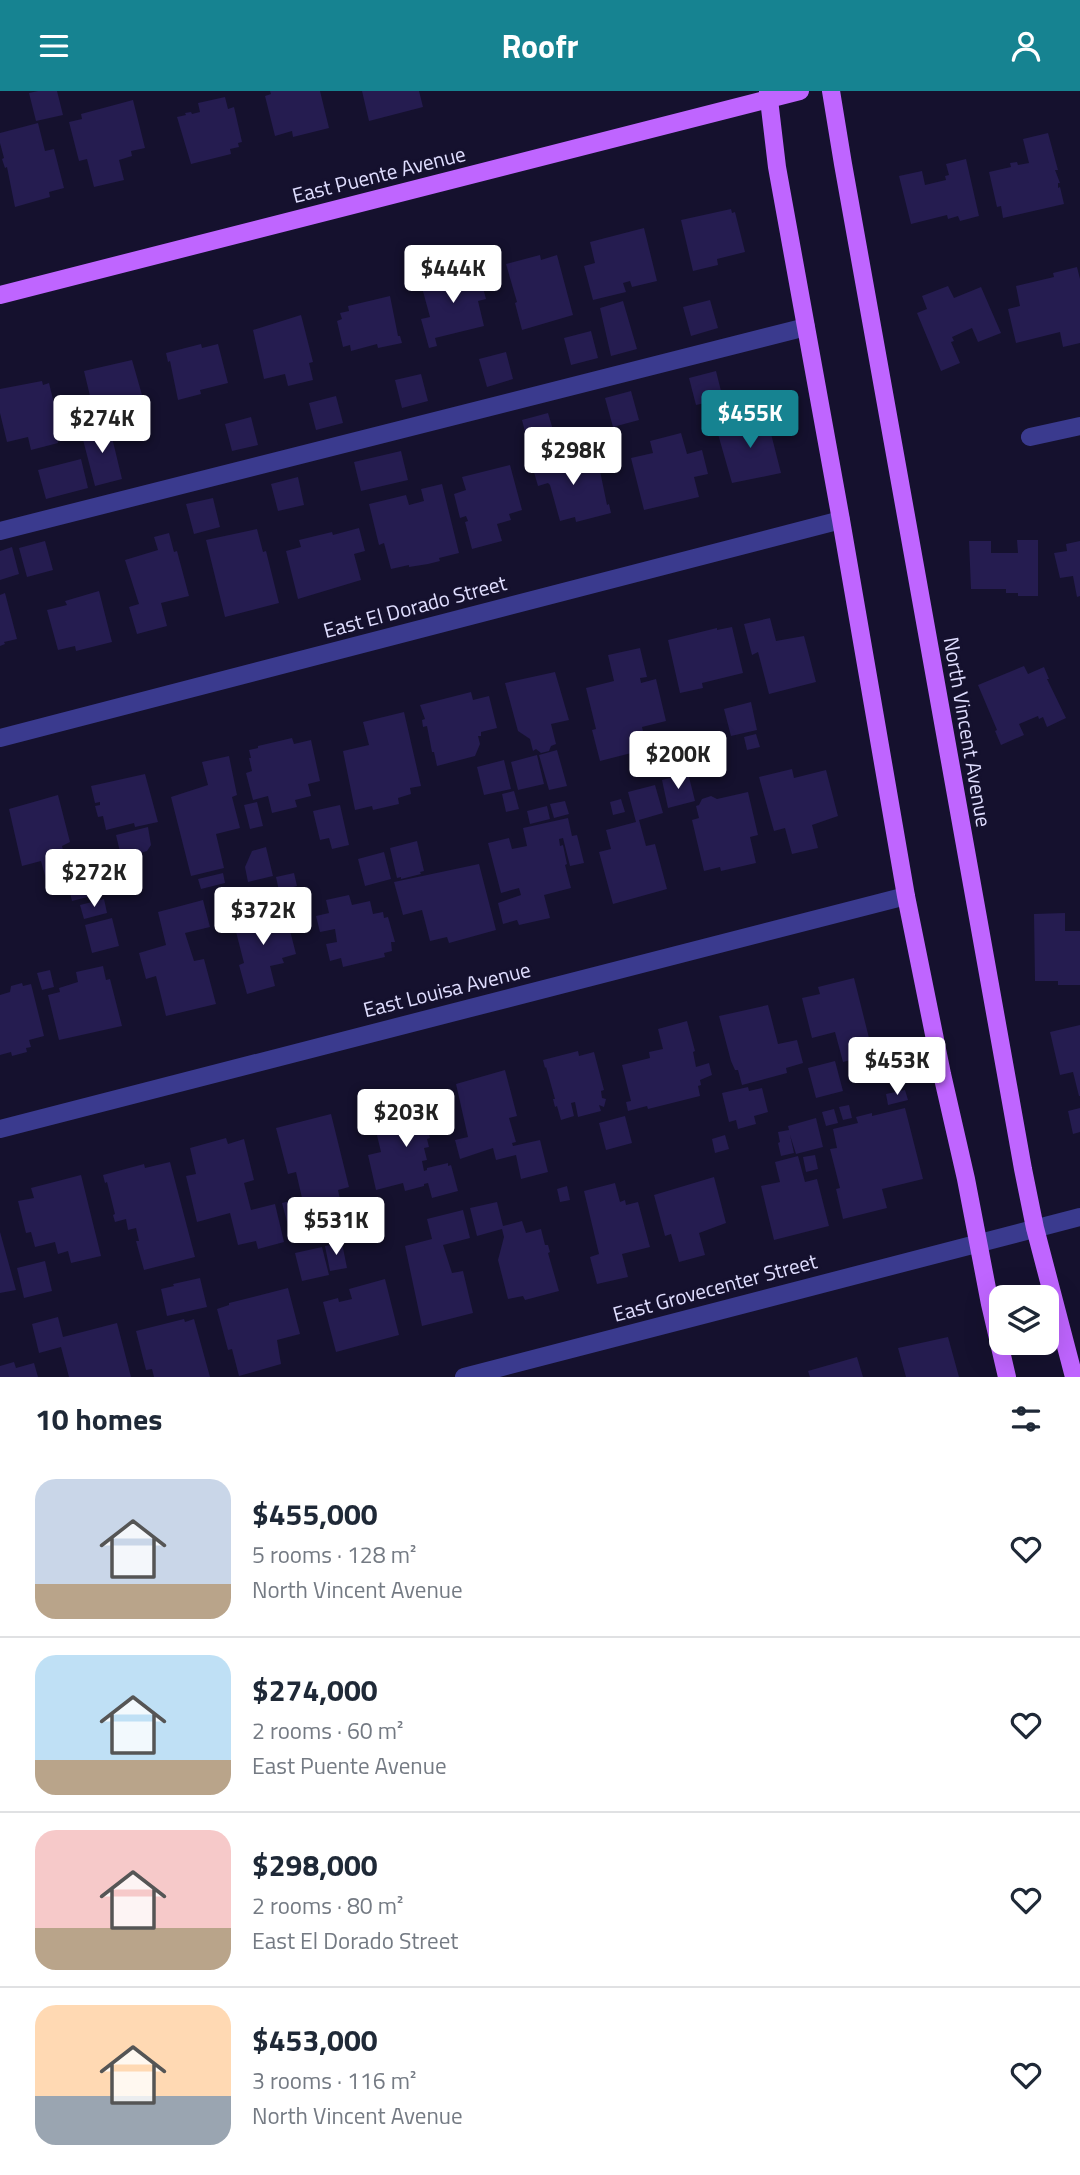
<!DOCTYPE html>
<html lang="en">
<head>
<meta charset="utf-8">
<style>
  :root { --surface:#fff; --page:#f2f2f3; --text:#1f2937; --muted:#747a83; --line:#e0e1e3; --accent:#168391 }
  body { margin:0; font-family:"Titillium Web",sans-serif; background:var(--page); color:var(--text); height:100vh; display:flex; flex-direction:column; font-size:26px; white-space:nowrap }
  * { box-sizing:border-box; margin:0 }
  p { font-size:23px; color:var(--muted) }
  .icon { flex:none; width:38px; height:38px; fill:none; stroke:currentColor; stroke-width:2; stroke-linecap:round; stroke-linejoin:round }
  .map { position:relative; height:1286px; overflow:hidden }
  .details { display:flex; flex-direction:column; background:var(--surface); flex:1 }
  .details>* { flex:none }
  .buttons { position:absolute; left:989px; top:1194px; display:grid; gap:14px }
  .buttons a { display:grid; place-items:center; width:70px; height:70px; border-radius:14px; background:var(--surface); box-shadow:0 7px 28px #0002; font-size:35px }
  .price { position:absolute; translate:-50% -60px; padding:0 16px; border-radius:7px; background:#fff; color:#222; font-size:23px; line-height:46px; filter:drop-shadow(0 2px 4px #0008) }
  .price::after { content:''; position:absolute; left:50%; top:42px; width:21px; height:16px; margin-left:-10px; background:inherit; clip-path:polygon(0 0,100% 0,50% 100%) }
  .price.selected { background:var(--accent); color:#fff }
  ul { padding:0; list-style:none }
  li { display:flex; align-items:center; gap:21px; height:175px; padding:0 35px }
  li+li { border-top:2px solid var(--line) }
  li span { display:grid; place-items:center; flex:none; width:196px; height:140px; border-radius:21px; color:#555 }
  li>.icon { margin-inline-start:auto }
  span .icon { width:84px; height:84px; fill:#fffc; stroke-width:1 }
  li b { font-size:30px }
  h2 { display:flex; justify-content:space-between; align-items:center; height:84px; padding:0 35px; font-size:30px }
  header { display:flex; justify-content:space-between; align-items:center; height:91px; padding:0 35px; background:var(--accent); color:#fff; font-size:32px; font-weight:700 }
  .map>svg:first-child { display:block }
</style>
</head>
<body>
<header><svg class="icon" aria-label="menu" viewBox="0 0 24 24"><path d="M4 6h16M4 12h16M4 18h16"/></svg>Roofr<svg class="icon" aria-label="person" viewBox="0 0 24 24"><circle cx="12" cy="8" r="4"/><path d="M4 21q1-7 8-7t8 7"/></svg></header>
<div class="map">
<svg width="1080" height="1286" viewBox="0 0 1080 1286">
  <rect width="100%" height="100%" fill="#15112e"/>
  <!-- building -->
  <path fill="#251c50" d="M 38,0 L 57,0 L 63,24 L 36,30 L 29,2 Z
    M 270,0 L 320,0 L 329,37 L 293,46 L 292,40 L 275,45 L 265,5 L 271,3 Z
    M 362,0 L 419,0 L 423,16 L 369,30 Z
    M 225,6 L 228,18 L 234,16 L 242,51 L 238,52 L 239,56 L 230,58 L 231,63 L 191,73 L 177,26 L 186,24 L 185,22 L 191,21 L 192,23 L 200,21 L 198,12 Z
    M 133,9 L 145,57 L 131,60 L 132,65 L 119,69 L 124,89 L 94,96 L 87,68 L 79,70 L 69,31 L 82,28 L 81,23 Z
    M 38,32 L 45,60 L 54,58 L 64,97 L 49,101 L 50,106 L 15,116 L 7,76 L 5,77 L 2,68 L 4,67 L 0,52 L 0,42 Z
    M 1048,42 L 1058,79 L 1055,79 L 1060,92 L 1058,92 L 1058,97 L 1060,96 L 1064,113 L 1003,127 L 1001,115 L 997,116 L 989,81 L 1011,76 L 1010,72 L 1017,71 L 1018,74 L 1029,72 L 1023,48 Z
    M 966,68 L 979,125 L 960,130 L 958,125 L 948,128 L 947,124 L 911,133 L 899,85 L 922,80 L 925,94 L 946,89 L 945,85 L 949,84 L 946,73 Z
    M 731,118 L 732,122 L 735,121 L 745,161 L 717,168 L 718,174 L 693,180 L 681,129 Z
    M 644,137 L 657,190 L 632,196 L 630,190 L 623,192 L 626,201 L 593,209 L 584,175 L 595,172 L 590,151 Z
    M 540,164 L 541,169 L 557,164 L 573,224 L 522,239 L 515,212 L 517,211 L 506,173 Z
    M 1077,176 L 1080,188 L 1080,252 L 1063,256 L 1060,241 L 1016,252 L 1008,218 L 1020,215 L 1016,195 L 1054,186 L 1053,182 Z
    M 478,178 L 486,208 L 478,210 L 484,235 L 435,247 L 437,255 L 429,257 L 421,228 L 430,226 L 421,193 Z
    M 948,195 L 954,207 L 981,196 L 1001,242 L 978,251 L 972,237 L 952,246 L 954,250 L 951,251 L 960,272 L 941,280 L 917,222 L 927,218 L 922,205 Z
    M 390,205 L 398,245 L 400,245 L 402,252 L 378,257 L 377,253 L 351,260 L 350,254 L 343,256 L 337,230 L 342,228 L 340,222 L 349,220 L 348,215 Z
    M 710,209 L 718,237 L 691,245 L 683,216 Z
    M 623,210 L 637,258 L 611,265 L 600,217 Z
    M 301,224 L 313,271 L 309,272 L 313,289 L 288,295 L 285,283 L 264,288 L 253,239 Z
    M 591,240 L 598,267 L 571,274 L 564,247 Z
    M 201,253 L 202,257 L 218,253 L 228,292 L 200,299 L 201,303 L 178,309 L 170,270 L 168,271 L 166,262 Z
    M 506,261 L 513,288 L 487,296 L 479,268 Z
    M 132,269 L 146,318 L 123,323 L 122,319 L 95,326 L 84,280 Z
    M 716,280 L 723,308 L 696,314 L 689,287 Z
    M 421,283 L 428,310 L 402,317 L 395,289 Z
    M 42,290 L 43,294 L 49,292 L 59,333 L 54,335 L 58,352 L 31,359 L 28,346 L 7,351 L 0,322 L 0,298 Z
    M 631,300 L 639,329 L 613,336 L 605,307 Z
    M 336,305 L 343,332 L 316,339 L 309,312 Z
    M 548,322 L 556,349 L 529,356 L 522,329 Z
    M 766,323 L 781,382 L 732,392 L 718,343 L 739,338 L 737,330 Z
    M 251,326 L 258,354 L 232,360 L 225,333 Z
    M 109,334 L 122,388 L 95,395 L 81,341 Z
    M 681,342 L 687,363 L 702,359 L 708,383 L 694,386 L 699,406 L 644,419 L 631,367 L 653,362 L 650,350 Z
    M 575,358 L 580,380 L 599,375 L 607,414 L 609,413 L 611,422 L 576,431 L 575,426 L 560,430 L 550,394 L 548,392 L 538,395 L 531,371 Z
    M 401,360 L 408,389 L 361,400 L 354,371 Z
    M 81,368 L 88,397 L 46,408 L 38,379 Z
    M 510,374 L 522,419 L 509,423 L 511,429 L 497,433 L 502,450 L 472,458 L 465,431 L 468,430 L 466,425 L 460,427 L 454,403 L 466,399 L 462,386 Z
    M 298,386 L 304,414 L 278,420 L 271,393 Z
    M 442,393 L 459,462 L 439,467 L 440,470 L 428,473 L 409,476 L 409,474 L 391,478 L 384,452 L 379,454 L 369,413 L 406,404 L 409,414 L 424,410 L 421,398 Z
    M 213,407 L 220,436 L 194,443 L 186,413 Z
    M 359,437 L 365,460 L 354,463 L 361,489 L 298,508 L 286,460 L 301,456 L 299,449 L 332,441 L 333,444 Z
    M 257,438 L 263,461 L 266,460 L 279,512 L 225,526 L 206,449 Z
    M 169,442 L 174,461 L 177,460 L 189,505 L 161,512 L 167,535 L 137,543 L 129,516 L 139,513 L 125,469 L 158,459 L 154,446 Z
    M 1017,449 L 1038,449 L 1038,505 L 1018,505 L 1018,502 L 1006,502 L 1006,498 L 971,498 L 969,450 L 991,450 L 991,462 L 1018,462 Z
    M 45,450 L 53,479 L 27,486 L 19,457 Z
    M 1080,450 L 1080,505 L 1077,506 L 1073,485 L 1060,487 L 1054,462 L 1067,460 L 1066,453 Z
    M 12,456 L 19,483 L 0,489 L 0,460 Z
    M 99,500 L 112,551 L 76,560 L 75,555 L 58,559 L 47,519 L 67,514 L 65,510 Z
    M 5,502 L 17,548 L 4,551 L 5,553 L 0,555 L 0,504 Z
    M 770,527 L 776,550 L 804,545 L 816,591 L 769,603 L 758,561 L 752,564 L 744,533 Z
    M 732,536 L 743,582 L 702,592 L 703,597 L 680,602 L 668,549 L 717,537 L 717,539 Z
    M 640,557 L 647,586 L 640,587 L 641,592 L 656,588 L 666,630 L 642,636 L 647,658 L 600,670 L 592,639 L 596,638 L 586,597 L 614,590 L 608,564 Z
    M 1024,575 L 1028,583 L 1044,576 L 1049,588 L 1047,588 L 1066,627 L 1047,636 L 1043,626 L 1039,628 L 1038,625 L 1019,633 L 1024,644 L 1001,654 L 995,640 L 997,639 L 978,594 Z
    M 555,581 L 569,629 L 551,633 L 556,653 L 551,655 L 549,660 L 541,662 L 536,658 L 533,660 L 530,648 L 518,640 L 505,592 Z
    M 471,601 L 473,609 L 489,605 L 497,637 L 481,641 L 481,645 L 478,645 L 480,653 L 475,665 L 437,675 L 434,661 L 432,661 L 427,635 L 423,636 L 422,629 L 425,628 L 420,614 Z
    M 751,611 L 757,639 L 731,645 L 724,618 Z
    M 404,621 L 421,695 L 410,697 L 411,703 L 398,707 L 399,713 L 373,719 L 372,715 L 355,719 L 343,660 L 369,654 L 363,631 Z
    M 756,643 L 760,656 L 747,659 L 744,646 Z
    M 292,647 L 294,653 L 311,649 L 320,690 L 308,693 L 311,705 L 295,709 L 297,716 L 272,722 L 268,705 L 253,709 L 246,682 L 252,680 L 249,667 L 251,667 L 249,659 L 258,657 L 258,655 Z
    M 557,659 L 567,695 L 549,699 L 539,664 Z
    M 537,664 L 544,693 L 518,699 L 511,671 Z
    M 229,665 L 237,704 L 232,706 L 240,737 L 216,743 L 224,777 L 191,785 L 171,706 L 208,694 L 202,671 Z
    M 504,669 L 511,698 L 484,704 L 477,676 Z
    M 792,678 L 794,687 L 826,679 L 838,725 L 812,734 L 818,757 L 792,763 L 785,737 L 774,740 L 759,686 Z
    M 688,682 L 695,710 L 668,717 L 662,689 Z
    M 145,683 L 158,731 L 135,736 L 134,732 L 106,739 L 103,725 L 98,726 L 95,715 L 100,714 L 100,711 L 95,712 L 91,695 Z
    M 655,694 L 663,722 L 639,729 L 646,755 L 655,753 L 667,798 L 613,813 L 599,761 L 611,758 L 606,739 L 636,731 L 628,701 Z
    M 514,700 L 519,718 L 506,721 L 502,703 Z
    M 748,701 L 758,744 L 750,746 L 756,772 L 721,780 L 720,776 L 704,780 L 692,729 L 699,727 L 696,715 L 699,714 L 702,708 L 711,705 L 717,708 Z
    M 58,704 L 70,751 L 62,755 L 67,774 L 63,775 L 66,783 L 92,776 L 99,803 L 72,810 L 67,790 L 48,795 L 41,770 L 22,775 L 9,718 Z
    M 621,708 L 625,721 L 613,724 L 610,711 Z
    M 565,710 L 569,723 L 554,727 L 550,713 Z
    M 257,711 L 263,735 L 250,738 L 244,714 Z
    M 340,714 L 349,754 L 332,758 L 329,747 L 320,749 L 313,720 Z
    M 547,715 L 550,728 L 530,733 L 527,720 Z
    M 568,727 L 572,745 L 577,744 L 584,772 L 570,775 L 563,747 L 559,748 L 560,755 L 563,754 L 567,773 L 565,774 L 571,797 L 544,804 L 550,827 L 519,834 L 517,829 L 503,833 L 498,812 L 521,804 L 519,797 L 501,802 L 488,752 L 509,747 L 512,758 L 527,755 L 523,737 Z
    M 148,736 L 151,754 L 147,760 L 126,766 L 124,764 L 127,776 L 131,774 L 134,785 L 129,786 L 131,793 L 104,799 L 98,771 L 121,765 L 116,744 Z
    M 417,750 L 424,780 L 420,781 L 421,783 L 401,788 L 401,786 L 397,787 L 390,757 Z
    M 266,756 L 273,785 L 248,791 L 245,776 L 252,760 Z
    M 384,761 L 391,788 L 365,795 L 358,768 Z
    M 479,773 L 496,839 L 449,852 L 447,846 L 430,850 L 422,819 L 403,824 L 394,791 Z
    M 223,782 L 225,792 L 201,798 L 198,788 Z
    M 294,782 L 297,795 L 279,800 L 276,786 Z
    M 349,804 L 352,814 L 370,810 L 373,823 L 383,821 L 384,827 L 388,826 L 395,851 L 391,851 L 392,860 L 384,862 L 385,866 L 343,876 L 341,867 L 330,870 L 326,853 L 337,851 L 335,838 L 320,841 L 316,825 L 329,822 L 326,809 Z
    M 104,808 L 107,822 L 84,828 L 80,814 Z
    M 203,809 L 210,836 L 185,842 L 194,870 L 204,868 L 216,913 L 166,925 L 156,885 L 146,888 L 139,862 L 166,854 L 158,821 Z
    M 284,816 L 296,863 L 282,867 L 284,872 L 270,875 L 275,895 L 247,903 L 239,874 L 244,872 L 233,829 Z
    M 1065,822 L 1065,840 L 1080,840 L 1080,894 L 1058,894 L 1058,890 L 1035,890 L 1034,823 Z
    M 112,827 L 119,855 L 92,862 L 85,834 Z
    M 103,875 L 106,889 L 110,888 L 122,935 L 59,949 L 48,904 L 60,901 L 59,897 L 78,891 L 76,881 Z
    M 50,879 L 54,896 L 42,899 L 37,882 Z
    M 854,887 L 873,963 L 843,971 L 835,941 L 812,947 L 802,907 L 820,903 L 818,896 Z
    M 22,892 L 23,895 L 31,893 L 44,945 L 29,949 L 31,956 L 26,957 L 27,961 L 12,965 L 11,961 L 0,964 L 0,904 L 10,901 L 11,895 Z
    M 768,914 L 778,953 L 797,949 L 803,972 L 786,977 L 787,982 L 742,994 L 738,979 L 735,979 L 731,970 L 719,925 Z
    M 687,930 L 695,960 L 693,961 L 696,976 L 709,972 L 712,984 L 700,989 L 701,994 L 698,995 L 700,1005 L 648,1018 L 647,1015 L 628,1020 L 626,1011 L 631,1010 L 622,974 L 650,967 L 649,961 L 663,958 L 658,938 Z
    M 1080,934 L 1080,1005 L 1079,1005 L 1073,981 L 1060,984 L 1050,941 Z
    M 578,960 L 579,965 L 594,961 L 604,999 L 601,1000 L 602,1007 L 606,1008 L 604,1016 L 599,1014 L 601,1020 L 578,1026 L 575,1011 L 571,1012 L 574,1025 L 561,1029 L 557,1015 L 555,1016 L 553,1008 L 555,1008 L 546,976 L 545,977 L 543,969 Z
    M 835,970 L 843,1000 L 816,1007 L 808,977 Z
    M 505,979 L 517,1025 L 509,1027 L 516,1051 L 512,1052 L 513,1055 L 540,1049 L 548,1081 L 521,1088 L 516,1064 L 496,1069 L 493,1057 L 460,1068 L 455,1049 L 468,1046 L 456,993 Z
    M 748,996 L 749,1000 L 762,997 L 768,1021 L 754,1025 L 756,1033 L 738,1038 L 736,1029 L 729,1031 L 722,1002 Z
    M 905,999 L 908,1009 L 888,1014 L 886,1003 Z
    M 418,1001 L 430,1047 L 427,1048 L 429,1056 L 424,1057 L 427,1069 L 422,1070 L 424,1080 L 427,1079 L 427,1077 L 448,1072 L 448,1075 L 451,1074 L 458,1100 L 432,1107 L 428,1092 L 424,1093 L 424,1095 L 405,1100 L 403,1092 L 376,1099 L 368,1064 L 381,1061 L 370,1015 Z
    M 849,1014 L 852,1027 L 843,1029 L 839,1016 Z
    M 905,1017 L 923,1088 L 882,1098 L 887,1117 L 843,1128 L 836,1098 L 840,1097 L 830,1058 L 837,1057 L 833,1038 L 858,1032 L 856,1026 L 872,1022 L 872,1025 Z
    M 1080,1017 L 1080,1041 L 1073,1043 L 1068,1020 Z
    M 834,1018 L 838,1032 L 826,1035 L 822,1021 Z
    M 331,1023 L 349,1096 L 338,1099 L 341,1113 L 313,1119 L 317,1135 L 290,1142 L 282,1112 L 302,1107 L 296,1081 L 288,1083 L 276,1037 Z
    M 625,1025 L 632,1052 L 606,1059 L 599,1032 Z
    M 816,1027 L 823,1056 L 796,1063 L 790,1044 L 794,1062 L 781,1065 L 778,1052 L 780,1051 L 778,1041 L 789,1039 L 788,1035 Z
    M 725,1044 L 729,1058 L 715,1062 L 712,1048 Z
    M 226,1047 L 228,1053 L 244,1048 L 254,1089 L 244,1092 L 251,1119 L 275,1113 L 284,1151 L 258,1158 L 256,1150 L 238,1154 L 230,1122 L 197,1131 L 186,1085 L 196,1083 L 190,1057 Z
    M 815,1064 L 818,1078 L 806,1081 L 803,1066 Z
    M 798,1065 L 805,1091 L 817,1088 L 829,1135 L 774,1149 L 761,1095 L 780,1091 L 775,1071 Z
    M 170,1071 L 195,1166 L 144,1179 L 136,1150 L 139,1150 L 136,1137 L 128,1139 L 126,1128 L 115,1131 L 113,1124 L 115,1123 L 107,1091 L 105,1092 L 103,1084 L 144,1073 L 145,1077 Z
    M 81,1084 L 101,1165 L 71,1172 L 68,1160 L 58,1163 L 55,1151 L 35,1156 L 31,1141 L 26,1142 L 18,1110 L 34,1107 L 31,1097 Z
    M 714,1086 L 726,1132 L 699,1142 L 705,1164 L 679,1171 L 671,1143 L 665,1145 L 654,1104 Z
    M 615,1092 L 620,1111 L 625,1109 L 626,1114 L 638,1111 L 650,1156 L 622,1163 L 628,1186 L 597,1193 L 590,1166 L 599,1163 L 584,1100 Z
    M 567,1095 L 570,1109 L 560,1111 L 557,1098 Z
    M 497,1111 L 503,1135 L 522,1130 L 526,1142 L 541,1138 L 545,1154 L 548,1154 L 550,1161 L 548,1162 L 559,1200 L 525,1209 L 523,1205 L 508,1208 L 498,1169 L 504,1146 L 502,1138 L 477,1145 L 470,1117 Z
    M 463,1119 L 470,1147 L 443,1154 L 452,1182 L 463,1180 L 473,1222 L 422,1235 L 405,1155 L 432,1148 L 427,1128 Z
    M 0,1141 L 16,1199 L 0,1202 Z
    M 342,1152 L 347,1177 L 330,1180 L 325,1155 Z
    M 322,1156 L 329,1184 L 302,1190 L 295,1162 Z
    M 45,1170 L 52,1200 L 24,1207 L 17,1177 Z
    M 200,1187 L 207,1216 L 167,1225 L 161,1198 L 174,1195 L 173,1193 Z
    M 385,1188 L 399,1244 L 336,1261 L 323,1211 L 338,1207 L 339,1211 L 352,1208 L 349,1198 Z
    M 288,1197 L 300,1243 L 277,1249 L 281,1273 L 239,1285 L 232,1258 L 228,1259 L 217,1218 L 229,1214 L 229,1212 Z
    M 58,1226 L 63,1246 L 117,1232 L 131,1286 L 69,1286 L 61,1256 L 39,1262 L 32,1233 Z
    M 184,1228 L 185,1231 L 194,1228 L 210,1286 L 154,1286 L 152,1278 L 146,1279 L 136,1240 Z
    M 948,1246 L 959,1286 L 906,1286 L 898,1257 Z
    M 857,1266 L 863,1286 L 810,1286 L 808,1280 Z
    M 14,1271 L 16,1277 L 34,1272 L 38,1286 L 0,1286 L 0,1275 Z"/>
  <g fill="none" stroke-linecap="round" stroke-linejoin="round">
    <!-- minor -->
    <path stroke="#3a3a8e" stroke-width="18" d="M 1030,346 L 1080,335
      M 0,440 L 806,236
      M 0,647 L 841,429
      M 0,1038 L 906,805
      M 464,1286 L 1080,1126"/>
    <!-- major -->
    <path stroke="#bf65ff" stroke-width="18" d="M 768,0 L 777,76 L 841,429 L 906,805 L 942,983 L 966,1088 L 990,1213 L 1007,1286
      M 831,0 L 843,73 L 1023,1078 L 1035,1137 L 1074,1286
      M 0,204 L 800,0"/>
  </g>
  <g text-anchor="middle" stroke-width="6" stroke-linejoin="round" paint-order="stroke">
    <!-- street labels -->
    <g font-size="21" fill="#e0deff" stroke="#15112e">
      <text transform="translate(379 84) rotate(-14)" y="7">East Puente Avenue</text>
      <text transform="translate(415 516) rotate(-15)" y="7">East El Dorado Street</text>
      <text transform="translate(967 641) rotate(80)" y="7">North Vincent Avenue</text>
      <text transform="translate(447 899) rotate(-14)" y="7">East Louisa Avenue</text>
      <text transform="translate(715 1197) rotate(-15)" y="7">East Grovecenter Street</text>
    </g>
  </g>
</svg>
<div class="buttons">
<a><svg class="icon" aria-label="layers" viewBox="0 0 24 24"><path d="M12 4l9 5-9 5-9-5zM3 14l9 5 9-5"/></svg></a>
</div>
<b class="price" style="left:453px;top:214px">$444K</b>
<b class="price selected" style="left:750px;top:359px">$455K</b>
<b class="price" style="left:102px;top:364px">$274K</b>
<b class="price" style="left:573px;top:396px">$298K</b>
<b class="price" style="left:678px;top:700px">$200K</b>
<b class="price" style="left:94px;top:818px">$272K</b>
<b class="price" style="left:263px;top:856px">$372K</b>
<b class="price" style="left:897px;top:1006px">$453K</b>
<b class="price" style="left:406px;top:1058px">$203K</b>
<b class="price" style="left:336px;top:1166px">$531K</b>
</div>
<section class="details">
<h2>10 homes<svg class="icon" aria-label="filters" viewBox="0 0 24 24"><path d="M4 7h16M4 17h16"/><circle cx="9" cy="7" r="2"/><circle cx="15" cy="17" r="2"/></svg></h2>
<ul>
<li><span style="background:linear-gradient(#c9d6e8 75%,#b9a48a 0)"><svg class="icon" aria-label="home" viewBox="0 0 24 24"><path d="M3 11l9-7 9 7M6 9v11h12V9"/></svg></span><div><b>$455,000</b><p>5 rooms · 128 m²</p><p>North Vincent Avenue</p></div><svg class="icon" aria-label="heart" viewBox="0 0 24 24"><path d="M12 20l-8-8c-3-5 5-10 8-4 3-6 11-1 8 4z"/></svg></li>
<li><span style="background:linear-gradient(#bfe0f5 75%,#b9a48a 0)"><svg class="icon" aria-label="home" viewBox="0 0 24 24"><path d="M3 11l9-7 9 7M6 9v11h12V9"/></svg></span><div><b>$274,000</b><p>2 rooms · 60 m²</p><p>East Puente Avenue</p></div><svg class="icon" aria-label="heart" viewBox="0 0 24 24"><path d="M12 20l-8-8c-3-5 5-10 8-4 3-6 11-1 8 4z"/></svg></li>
<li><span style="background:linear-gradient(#f6c9c9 70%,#b9a48a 0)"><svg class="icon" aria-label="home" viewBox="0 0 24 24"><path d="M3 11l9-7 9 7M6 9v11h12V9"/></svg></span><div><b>$298,000</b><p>2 rooms · 80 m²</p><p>East El Dorado Street</p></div><svg class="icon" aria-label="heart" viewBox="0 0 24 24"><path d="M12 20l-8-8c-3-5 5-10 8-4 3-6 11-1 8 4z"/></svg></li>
<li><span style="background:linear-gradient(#ffd9b3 65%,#9aa5b1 0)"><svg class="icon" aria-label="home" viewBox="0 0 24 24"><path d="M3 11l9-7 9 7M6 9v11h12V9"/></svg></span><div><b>$453,000</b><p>3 rooms · 116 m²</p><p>North Vincent Avenue</p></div><svg class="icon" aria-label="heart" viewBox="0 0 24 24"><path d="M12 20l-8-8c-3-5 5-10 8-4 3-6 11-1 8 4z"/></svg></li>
</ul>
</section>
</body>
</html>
